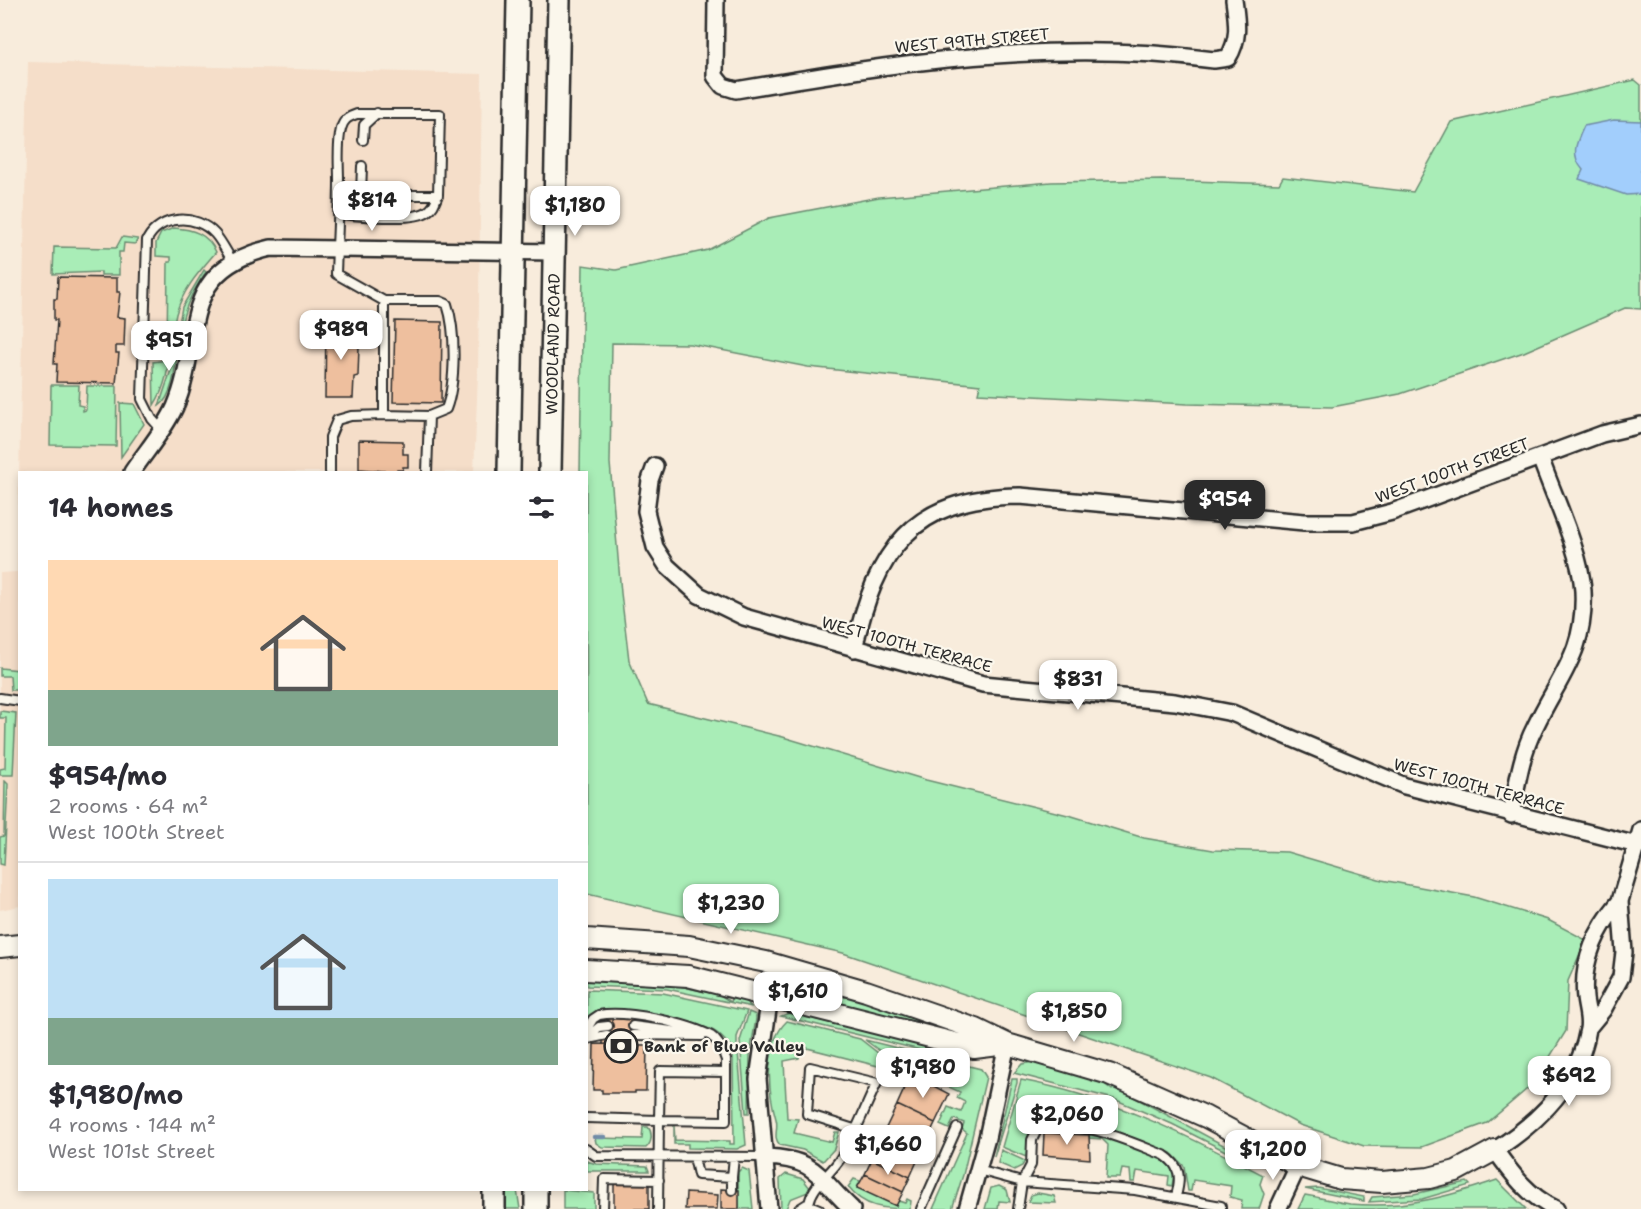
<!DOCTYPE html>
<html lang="en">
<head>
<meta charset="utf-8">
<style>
  :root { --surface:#fff; --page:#f2f2f3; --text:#2b2b33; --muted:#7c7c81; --line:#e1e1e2; --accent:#2b2b2b }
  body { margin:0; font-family:"Shantell Sans",sans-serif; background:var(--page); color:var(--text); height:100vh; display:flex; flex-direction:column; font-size:22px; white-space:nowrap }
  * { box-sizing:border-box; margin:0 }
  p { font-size:20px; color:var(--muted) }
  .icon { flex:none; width:33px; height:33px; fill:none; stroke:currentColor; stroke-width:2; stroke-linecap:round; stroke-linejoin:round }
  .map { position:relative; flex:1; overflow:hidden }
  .side { position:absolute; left:18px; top:471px; width:570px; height:720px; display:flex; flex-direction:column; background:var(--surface); border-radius:0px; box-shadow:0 3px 9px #0003 }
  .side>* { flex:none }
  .price { position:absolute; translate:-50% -51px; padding:0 14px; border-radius:12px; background:#fff; color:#222; font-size:20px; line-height:39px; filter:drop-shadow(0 2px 3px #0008) }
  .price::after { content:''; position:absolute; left:50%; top:36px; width:18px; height:14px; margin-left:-9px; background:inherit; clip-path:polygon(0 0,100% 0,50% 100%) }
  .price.on { background:var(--accent); color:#fff }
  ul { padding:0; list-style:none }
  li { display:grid; align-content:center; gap:12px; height:318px; padding:0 30px }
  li+li { border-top:2px solid var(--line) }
  li span { display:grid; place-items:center; height:186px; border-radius:0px; color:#555 }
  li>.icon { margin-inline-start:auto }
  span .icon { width:108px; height:108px; fill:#fffc; stroke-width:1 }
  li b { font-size:26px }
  h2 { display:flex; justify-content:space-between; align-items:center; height:72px; padding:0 30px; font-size:26px }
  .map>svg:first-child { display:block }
</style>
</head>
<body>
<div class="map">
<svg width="1641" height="1209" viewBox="0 0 1641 1209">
  <rect width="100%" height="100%" fill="#f8ecdc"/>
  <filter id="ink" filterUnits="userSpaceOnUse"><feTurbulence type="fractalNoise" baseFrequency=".0167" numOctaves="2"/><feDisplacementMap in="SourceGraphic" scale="12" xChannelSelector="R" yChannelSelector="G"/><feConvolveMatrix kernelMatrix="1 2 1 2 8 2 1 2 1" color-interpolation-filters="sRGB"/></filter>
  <g filter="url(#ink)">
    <!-- built -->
    <path fill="#f5dec9" d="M 28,62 L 482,74 L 478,374 L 474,472 L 20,472 L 20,906 L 0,910 L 0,573 L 17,572 Z"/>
    <!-- green -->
    <path fill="#a9edb7" stroke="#6a8c71" stroke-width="1.5" d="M 1635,80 L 1641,85 L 1641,309 L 1625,308 L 1524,352 L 1400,394 L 1332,407 L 1187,404 L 978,393 L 980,385 L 808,367 L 690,344 L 612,343 L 610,463 L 621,593 L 629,660 L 648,704 L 783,737 L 926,780 L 1072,816 L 1144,838 L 1213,850 L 1287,852 L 1382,880 L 1474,897 L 1548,920 L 1586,940 L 1568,981 L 1566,1031 L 1533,1084 L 1487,1123 L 1422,1147 L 1364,1146 L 1300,1125 L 1211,1078 L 843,953 L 587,894 L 586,472 L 580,472 L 583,265 L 616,270 L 708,250 L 769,218 L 879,197 L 1051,182 L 1162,180 L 1279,184 L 1283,177 L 1413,192 L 1451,122 Z
      M 174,228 C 193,229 208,234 216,252 C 199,272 183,289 176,314 C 169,344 172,378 154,405 L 153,362 L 166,360 L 167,353 L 170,352 L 170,348 L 167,348 L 168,262 L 171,262 L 171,257 L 156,256 L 156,243 L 161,233 Z
      M 122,237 L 138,239 L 135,244 L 124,243 L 123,252 L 119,252 L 119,275 L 101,275 L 101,272 L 53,274 L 54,247 L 116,248 Z
      M 204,270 L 206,272 C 195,288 186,303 182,322 C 176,343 178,394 159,406 L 170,373 L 182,307 Z
      M 51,385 L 79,385 L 78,405 L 83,406 L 83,411 L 86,410 L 87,386 L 117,386 L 116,446 L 50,445 Z
      M 120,403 L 134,404 L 144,424 L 121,457 Z
      M 0,668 L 19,670 L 19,690 L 11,690 L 10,676 L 0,676 Z
      M 0,711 L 16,713 L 13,775 L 0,775 L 0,769 L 5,768 L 6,718 L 0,718 Z
      M 5,781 L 8,784 L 4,865 L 0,864 L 0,837 L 4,836 Z
      M 586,981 L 670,984 L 720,995 L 731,1002 L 732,999 L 743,1000 L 752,1007 L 667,989 L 587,986 Z
      M 587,990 L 663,993 L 747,1011 L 737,1037 L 737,1048 C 726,1046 723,1035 712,1030 C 687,1019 608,998 587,1018 Z
      M 831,997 L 856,997 L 948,1026 L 946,1030 L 830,1001 Z
      M 749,1012 L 756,1015 L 756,1019 L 750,1054 L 749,1113 L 746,1113 L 740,1041 Z
      M 789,1013 L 954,1053 L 963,1056 L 962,1060 L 781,1016 Z
      M 787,1021 L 860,1039 L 892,1064 L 890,1069 L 803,1047 L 799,1058 L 784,1061 L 787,1118 L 798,1119 L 794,1133 L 832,1142 L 835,1132 L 839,1132 L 834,1149 L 823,1161 L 803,1150 L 780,1145 C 772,1137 779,1129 776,1119 C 768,1091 763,1044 787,1021 Z
      M 865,1040 L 981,1069 L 986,1077 L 963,1175 L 952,1209 L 933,1209 L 967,1133 L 962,1129 L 964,1123 L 954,1119 L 949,1129 L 940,1125 L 948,1107 L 961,1112 L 965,1102 L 957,1098 L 960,1092 L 925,1076 L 921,1068 L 915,1065 L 903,1068 Z
      M 738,1052 L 746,1145 L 737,1149 L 688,1148 L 688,1144 L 674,1144 L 674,1126 L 675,1140 L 730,1141 L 730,1144 L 734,1144 L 733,1055 Z
      M 1033,1062 L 1102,1082 L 1112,1090 L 1114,1087 L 1117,1088 L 1255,1162 L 1253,1165 L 1172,1124 L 1114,1099 L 1014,1073 L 1022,1064 Z
      M 1012,1079 L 1017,1079 L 1017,1083 L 994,1157 Z
      M 1021,1080 C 1108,1096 1185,1134 1263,1175 L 1260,1184 L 1264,1194 L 1259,1209 L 1241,1209 L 1242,1200 L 1230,1197 L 1231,1186 L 1193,1180 L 1191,1191 L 1188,1191 L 1184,1166 L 1171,1153 L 1101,1125 L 1043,1122 L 1029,1133 L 1026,1157 L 1002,1147 Z
      M 643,1127 L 648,1127 C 653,1133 652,1143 646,1148 L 602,1147 L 596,1143 L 595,1138 L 642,1139 Z
      M 1089,1135 C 1105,1136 1163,1155 1171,1168 C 1175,1174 1173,1180 1172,1186 L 1168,1185 L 1169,1176 L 1137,1171 L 1135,1182 L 1131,1182 L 1130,1170 L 1122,1169 L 1120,1178 L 1106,1178 L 1108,1145 L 1102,1139 L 1089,1138 Z
      M 1001,1150 L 1025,1161 L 1022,1166 L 1014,1170 L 998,1163 Z
      M 587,1161 L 596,1164 L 647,1166 L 649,1171 L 587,1171 Z
      M 742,1168 L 749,1171 L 753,1209 L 739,1209 L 738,1172 Z
      M 786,1174 L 803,1179 L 810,1188 L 808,1192 L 790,1199 L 786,1209 L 781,1209 L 780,1179 Z
      M 854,1179 L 860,1181 L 857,1188 L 905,1203 L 907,1199 L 911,1201 L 910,1209 C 885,1209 864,1208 848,1187 Z
      M 1497,1180 L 1526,1209 L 1298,1209 L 1305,1195 C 1320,1197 1335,1202 1350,1204 C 1403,1209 1448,1197 1497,1180 Z
      M 1467,1182 L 1470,1185 L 1422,1199 L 1369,1202 L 1372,1197 L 1414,1194 Z
      M 999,1186 L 1007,1190 L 1010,1202 L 999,1201 L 998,1209 L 985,1209 L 991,1188 Z
      M 1318,1188 L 1364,1197 L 1364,1201 L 1305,1189 Z
      M 504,1190 L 517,1190 L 520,1209 L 503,1209 Z
      M 563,1190 L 594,1193 L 594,1209 L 563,1209 Z
      M 1038,1193 L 1054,1196 L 1056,1203 L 1028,1202 L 1031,1195 Z"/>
    <!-- water -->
    <path fill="#a2cefc" stroke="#728da8" stroke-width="1.5" d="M 1614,120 L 1641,121 L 1641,194 L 1626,195 L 1579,179 L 1583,170 C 1570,155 1576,143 1584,126 Z"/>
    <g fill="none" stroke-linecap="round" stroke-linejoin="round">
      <!-- stream -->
      <path stroke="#728da8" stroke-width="4.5" d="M 594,1137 L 604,1137"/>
    </g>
    <!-- building -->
    <path fill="#eebf9e" stroke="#2b2b2b" stroke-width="1.5" d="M 58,277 L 117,278 L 117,292 L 120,292 L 117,317 L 125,318 L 124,346 L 116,346 L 116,353 L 119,353 L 116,383 L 56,382 L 57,364 L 54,364 L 57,320 L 54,320 L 54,299 L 57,299 Z
      M 395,321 L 442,322 L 441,403 L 393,402 Z
      M 326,323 L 355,324 L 354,345 L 359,347 L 358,376 L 354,377 L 353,398 L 325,398 Z
      M 359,440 L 403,441 L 403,454 L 408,454 L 408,467 L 403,467 L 403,470 L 397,470 L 397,472 L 359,469 Z
      M 608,1015 L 620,1019 L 620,1016 L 633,1016 L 633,1040 L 637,1040 L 637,1045 L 603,1044 L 603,1040 L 607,1040 Z
      M 594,1044 L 647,1045 L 646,1091 L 635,1091 L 635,1093 L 602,1093 L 602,1090 L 593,1090 Z
      M 911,1074 L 949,1094 L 935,1123 L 897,1105 Z
      M 897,1105 L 935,1123 L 922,1150 L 884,1132 Z
      M 884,1132 L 922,1150 L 910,1177 L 872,1159 Z
      M 1044,1133 L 1089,1135 L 1090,1159 L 1043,1155 Z
      M 872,1159 L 910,1177 L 903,1192 L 865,1174 Z
      M 865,1174 L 903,1192 L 896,1206 L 857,1188 Z
      M 614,1183 L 649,1184 L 649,1209 L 614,1209 Z
      M 721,1189 L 739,1190 L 739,1209 L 721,1209 Z
      M 686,1193 L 718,1195 L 717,1209 L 685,1209 Z"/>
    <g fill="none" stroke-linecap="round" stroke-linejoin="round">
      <defs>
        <path id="service" d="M 363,140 L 364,125 L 377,113
          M 361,194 L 362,166
          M 339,195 L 438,195
          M 383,301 L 440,301 L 447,304 C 456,331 456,383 446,409 L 429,416
          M 384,415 L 429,416 L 427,472
          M 162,430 L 152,419 L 142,399 L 147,240 C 160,215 196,213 215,234 C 222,242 227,253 233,262
          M 330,472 L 330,437 L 337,420 L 351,416 L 384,415 L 384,301 L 336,274 C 337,243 339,212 339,180 C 339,164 337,145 341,129 C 343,120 348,117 357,114 L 440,114 L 438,195 C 435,202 434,207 428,211 C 414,222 357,215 338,214
          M 0,698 L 20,701
          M 633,1026 L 687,1033
          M 586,1030 L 593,1019 L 599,1015 C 627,1010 686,1023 711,1036 C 719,1041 723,1051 726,1060 L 726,1121 L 659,1120 L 658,1209
          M 633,1035 L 702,1036
          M 586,1038 L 599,1027 L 608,1026
          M 588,1039 L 607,1035
          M 586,1118 L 659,1120 L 660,1071 L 726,1072
          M 586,1149 L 596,1156 L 765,1157
          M 694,1157 L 698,1175 L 732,1177 L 734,1157
          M 978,1170 L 1022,1182 L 1135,1190 L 1221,1206 L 1221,1209
          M 732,1190 L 732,1177
          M 809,1204 C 812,1185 830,1175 840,1159 C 855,1136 865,1107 877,1083 L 810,1067 L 807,1114 L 854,1129
          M 603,1209 L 604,1179 L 659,1180
          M 799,1209 L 807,1204 L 819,1209
          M 921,1209 L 957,1128
          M 1018,1209 L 1022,1182 L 1031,1165 L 1032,1140 L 1037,1130 C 1071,1114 1132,1143 1164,1155 C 1181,1166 1181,1178 1176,1196"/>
        <path id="minor" d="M 716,0 L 715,76 L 723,86 L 736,90 C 895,63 1053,38 1214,60 L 1228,58 C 1240,38 1237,23 1234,0
          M 655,466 L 650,480 L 646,511 L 655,547 L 667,566 L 699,595 L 744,617 L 983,684 L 1175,702 L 1232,713 L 1405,786 L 1641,846
          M 132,472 C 146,451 164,431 175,407 C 204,340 174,270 271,248 L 555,252
          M 854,649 C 876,551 911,497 1020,496 L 1304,522 L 1353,522 L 1392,512 L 1602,434 L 1641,425
          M 1511,815 C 1517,785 1521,754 1535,727 C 1559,676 1586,652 1583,591 C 1581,552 1553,495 1540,457
          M 1589,1027 L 1603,1010 L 1621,977 L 1624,952 L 1620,901 L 1641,830
          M 765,1157 C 818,1159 817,1177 852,1209
          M 769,1209 L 758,1079 L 770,996
          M 967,1209 L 987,1138 L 1007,1044
          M 1278,1209 L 1298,1166
          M 1556,1209 C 1528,1196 1512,1174 1495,1150 C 1539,1122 1579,1082 1588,1029 C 1590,1019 1586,1008 1585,998 C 1581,960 1597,929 1620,901"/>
        <path id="tertiary" d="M 586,939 L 689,946 L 766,962 L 866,991 L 976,1029 L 1007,1044 L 1109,1074 L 1206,1117 L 1298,1166 L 1341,1179 L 1382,1182 L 1429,1178 L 1456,1171 L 1495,1150
          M 0,947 L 20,945
          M 586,970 L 688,976 L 974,1048 L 1007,1044"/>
        <g id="secondary">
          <path d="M 509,472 L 518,0"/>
          <path id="s1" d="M 550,472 L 559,0"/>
          <path d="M 494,1209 L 494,1190"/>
          <path d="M 536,1209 L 536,1190"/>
        </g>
      </defs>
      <!-- service casing -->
      <use href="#service" stroke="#2b2b2b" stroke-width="12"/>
      <!-- minor casing -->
      <use href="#minor" stroke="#2b2b2b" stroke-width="20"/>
      <!-- tertiary casing -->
      <use href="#tertiary" stroke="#2b2b2b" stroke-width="24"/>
      <!-- secondary casing -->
      <use href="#secondary" stroke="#2b2b2b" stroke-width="26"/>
      <!-- service -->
      <use href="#service" stroke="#fbf7ec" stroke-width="8"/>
      <!-- minor -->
      <use href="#minor" stroke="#fbf7ec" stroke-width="15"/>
      <!-- tertiary -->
      <use href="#tertiary" stroke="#fbf7ec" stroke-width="20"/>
      <!-- secondary -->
      <use href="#secondary" stroke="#fbf7ec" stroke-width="21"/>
    </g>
  </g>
  <!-- icons -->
  <defs>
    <symbol id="bank-ring" viewBox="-11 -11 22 22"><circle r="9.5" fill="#fbf7ec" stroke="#2b2b2b" stroke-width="1.5"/><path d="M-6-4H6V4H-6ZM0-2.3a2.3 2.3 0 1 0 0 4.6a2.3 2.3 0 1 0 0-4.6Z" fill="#2b2b2b"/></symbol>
  </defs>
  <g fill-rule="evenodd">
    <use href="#bank-ring" x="602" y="1027" width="38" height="38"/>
  </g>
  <g text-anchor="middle" stroke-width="4.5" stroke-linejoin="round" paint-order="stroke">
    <!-- street labels -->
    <g font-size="16" fill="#2b2b2b" stroke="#fbf7ec">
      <text transform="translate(972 40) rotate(-5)" y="6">WEST 99TH STREET</text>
      <text dy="6" stroke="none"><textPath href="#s1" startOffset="128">WOODLAND ROAD</textPath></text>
      <text transform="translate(1452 470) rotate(-20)" y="6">WEST 100TH STREET</text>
      <text transform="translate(907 644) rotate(15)" y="6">WEST 100TH TERRACE</text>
      <text transform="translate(1479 786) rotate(15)" y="6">WEST 100TH TERRACE</text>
    </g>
    <!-- poi labels -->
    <g font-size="16" font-weight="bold" fill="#2b2b2b" stroke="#fbf7ec" text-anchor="start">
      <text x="644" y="1052">Bank of Blue Valley</text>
    </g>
  </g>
</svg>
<b class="price" style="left:372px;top:232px">$814</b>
<b class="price" style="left:575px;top:237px">$1,180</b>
<b class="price" style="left:341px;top:361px">$989</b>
<b class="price" style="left:169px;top:372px">$951</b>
<b class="price on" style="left:1225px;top:531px">$954</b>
<b class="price" style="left:1078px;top:711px">$831</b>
<b class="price" style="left:731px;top:935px">$1,230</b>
<b class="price" style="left:798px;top:1023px">$1,610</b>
<b class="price" style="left:1074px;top:1043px">$1,850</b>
<b class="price" style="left:923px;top:1099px">$1,980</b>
<b class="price" style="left:1569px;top:1107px">$692</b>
<b class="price" style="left:1067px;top:1146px">$2,060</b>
<b class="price" style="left:888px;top:1176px">$1,660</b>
<b class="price" style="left:1273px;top:1181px">$1,200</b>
<section class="side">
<h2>14 homes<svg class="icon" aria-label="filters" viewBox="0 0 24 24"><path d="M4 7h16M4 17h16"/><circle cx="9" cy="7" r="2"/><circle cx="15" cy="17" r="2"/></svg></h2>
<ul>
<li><span style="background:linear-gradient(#ffd9b3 70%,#7fa58c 0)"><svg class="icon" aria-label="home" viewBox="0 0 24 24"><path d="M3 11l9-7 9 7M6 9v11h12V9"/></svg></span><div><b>$954/mo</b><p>2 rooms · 64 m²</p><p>West 100th Street</p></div></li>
<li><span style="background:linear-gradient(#bfe0f5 75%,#7fa58c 0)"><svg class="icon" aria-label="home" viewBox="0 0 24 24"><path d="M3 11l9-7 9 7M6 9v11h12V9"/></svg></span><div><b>$1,980/mo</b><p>4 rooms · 144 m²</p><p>West 101st Street</p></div></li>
</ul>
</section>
</div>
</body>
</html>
